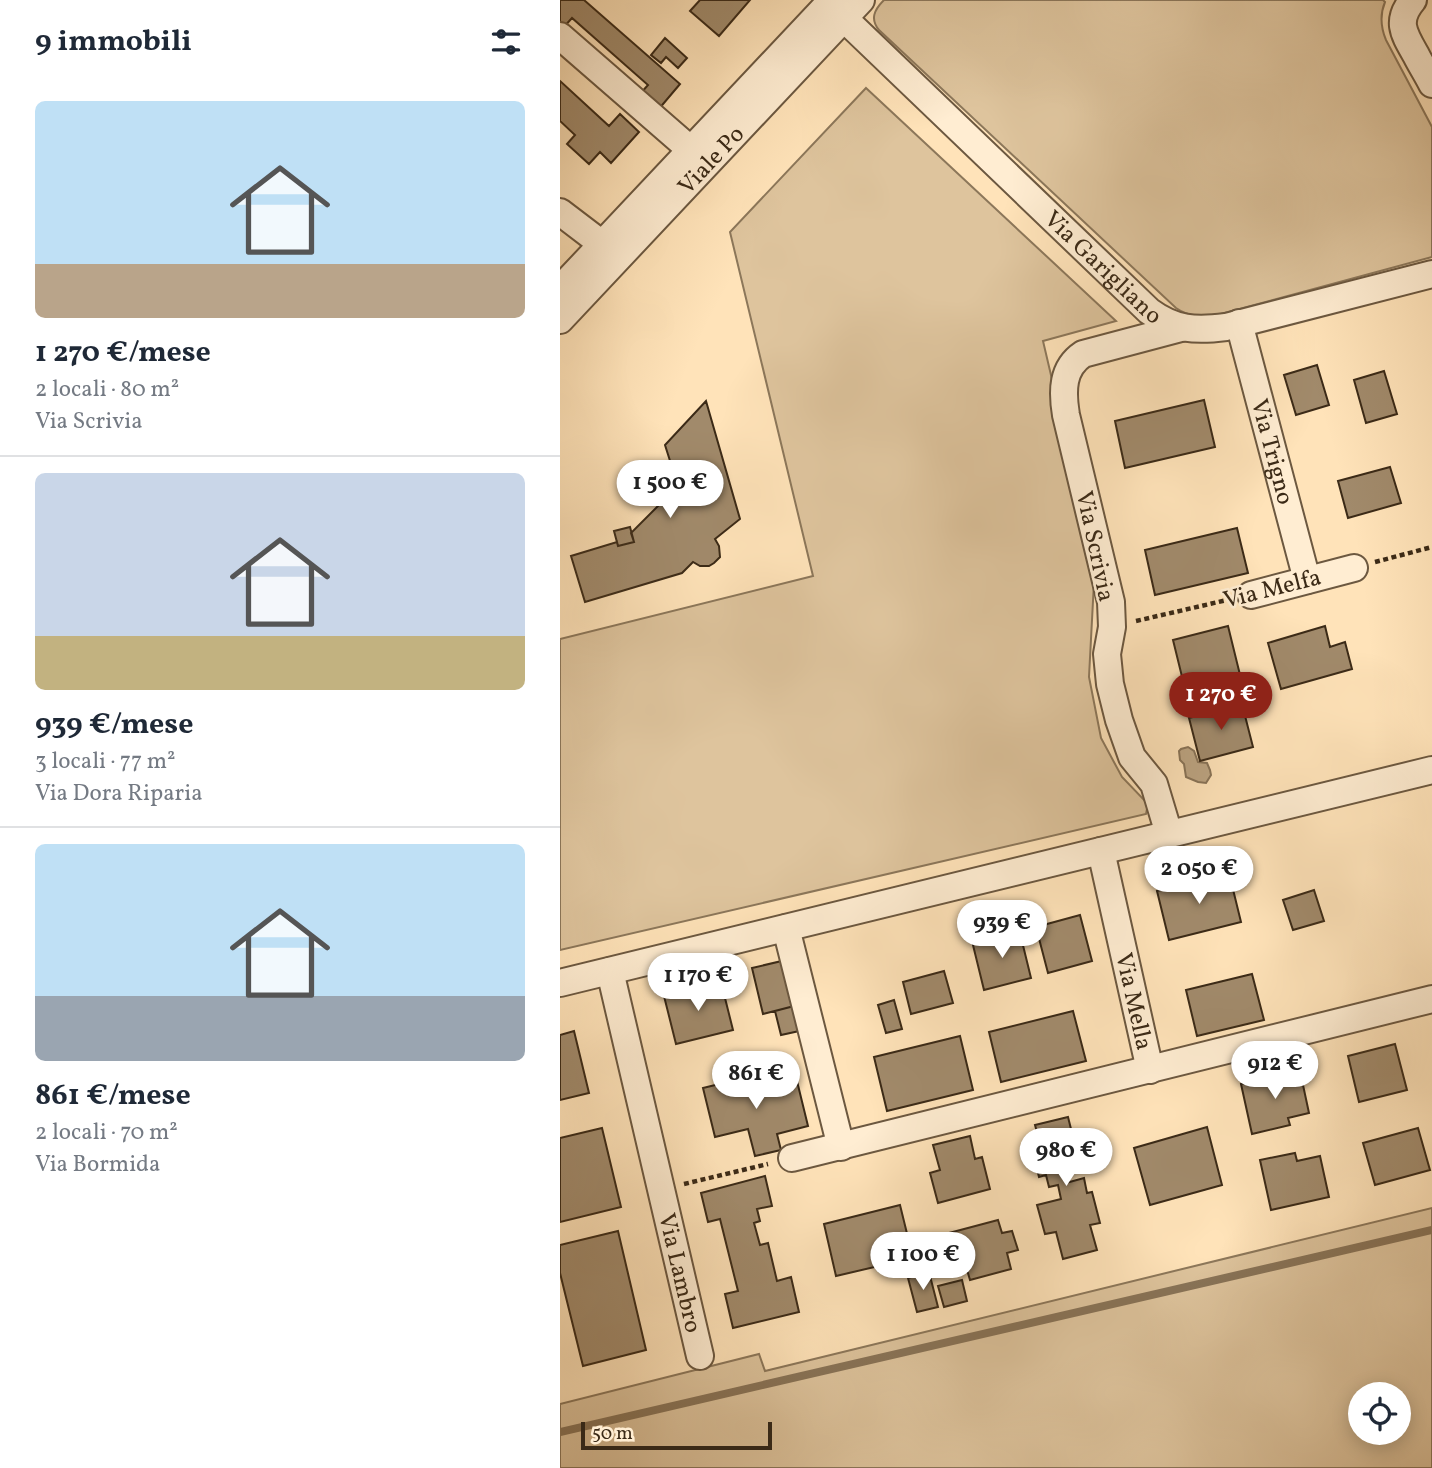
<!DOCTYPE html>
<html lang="it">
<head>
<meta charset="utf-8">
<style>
  :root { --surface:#fff; --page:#f6f6f7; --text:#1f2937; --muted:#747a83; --line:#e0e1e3; --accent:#8f2418 }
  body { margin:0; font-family:Vollkorn,serif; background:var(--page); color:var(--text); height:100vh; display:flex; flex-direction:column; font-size:26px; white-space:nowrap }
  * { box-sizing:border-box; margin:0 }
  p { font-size:23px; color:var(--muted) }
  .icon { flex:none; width:38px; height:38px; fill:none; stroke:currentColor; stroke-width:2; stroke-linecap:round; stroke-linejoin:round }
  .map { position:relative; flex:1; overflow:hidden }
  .side { display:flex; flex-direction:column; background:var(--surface); width:560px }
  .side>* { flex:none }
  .controls { position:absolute; left:788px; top:1382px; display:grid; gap:14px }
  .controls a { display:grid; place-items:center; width:63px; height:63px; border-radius:50%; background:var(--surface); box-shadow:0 4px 18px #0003; font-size:35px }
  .scale { position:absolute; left:21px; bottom:18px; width:191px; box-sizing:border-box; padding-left:7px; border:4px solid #3b2a17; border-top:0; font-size:19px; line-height:24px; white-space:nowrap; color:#3b2a17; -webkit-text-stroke:5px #ffedd2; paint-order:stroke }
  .price { position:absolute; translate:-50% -60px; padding:0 16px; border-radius:24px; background:#fff; color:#222; font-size:23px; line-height:46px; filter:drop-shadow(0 2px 4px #0008) }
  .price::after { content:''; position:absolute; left:50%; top:42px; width:21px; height:16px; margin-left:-10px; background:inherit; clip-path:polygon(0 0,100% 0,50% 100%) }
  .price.active { background:var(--accent); color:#fff }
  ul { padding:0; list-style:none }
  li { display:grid; align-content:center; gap:14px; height:371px; padding:0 35px }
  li+li { border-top:2px solid var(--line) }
  li span { display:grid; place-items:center; height:217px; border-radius:10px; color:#555 }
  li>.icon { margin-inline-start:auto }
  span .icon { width:126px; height:126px; fill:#fffc; stroke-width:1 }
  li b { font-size:30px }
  h2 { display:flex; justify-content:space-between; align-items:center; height:84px; padding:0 35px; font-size:30px }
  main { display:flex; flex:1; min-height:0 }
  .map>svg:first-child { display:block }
</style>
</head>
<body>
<main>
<section class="side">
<h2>9 immobili<svg class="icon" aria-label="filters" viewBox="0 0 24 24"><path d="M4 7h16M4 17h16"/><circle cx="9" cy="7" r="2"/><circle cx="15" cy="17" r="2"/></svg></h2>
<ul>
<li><span style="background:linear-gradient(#bfe0f5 75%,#b9a48a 0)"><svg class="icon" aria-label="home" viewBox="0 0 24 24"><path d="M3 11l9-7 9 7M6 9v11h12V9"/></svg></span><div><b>1 270 €/mese</b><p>2 locali · 80 m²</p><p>Via Scrivia</p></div></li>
<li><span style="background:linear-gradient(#c9d6e8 75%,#c2b280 0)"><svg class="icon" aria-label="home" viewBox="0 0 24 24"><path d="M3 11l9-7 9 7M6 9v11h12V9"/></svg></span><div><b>939 €/mese</b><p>3 locali · 77 m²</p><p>Via Dora Riparia</p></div></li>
<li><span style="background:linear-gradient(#bfe0f5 70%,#9aa5b1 0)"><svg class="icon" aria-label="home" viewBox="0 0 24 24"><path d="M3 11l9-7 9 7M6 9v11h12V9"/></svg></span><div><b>861 €/mese</b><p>2 locali · 70 m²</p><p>Via Bormida</p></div></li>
</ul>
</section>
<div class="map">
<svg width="872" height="1468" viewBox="0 0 872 1468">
  <rect width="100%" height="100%" fill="#ffe3b9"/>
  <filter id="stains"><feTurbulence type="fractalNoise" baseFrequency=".00286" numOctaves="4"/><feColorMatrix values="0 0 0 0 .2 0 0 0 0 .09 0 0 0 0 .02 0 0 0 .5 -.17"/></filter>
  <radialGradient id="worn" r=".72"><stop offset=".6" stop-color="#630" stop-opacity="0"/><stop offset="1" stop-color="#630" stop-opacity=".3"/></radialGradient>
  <!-- green -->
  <path fill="#dec49d" stroke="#8c775a" stroke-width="2" fill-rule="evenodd" d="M 324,0 L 823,0 L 825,2 C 820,14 821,28 826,40 L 872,127 L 872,257 L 657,315 C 642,317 629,317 616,308 L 319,30 C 310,19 314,10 324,0 Z
    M 306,88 L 556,321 L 483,341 L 535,563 L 529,677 L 541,738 L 562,777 L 588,804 L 586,814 L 0,950 L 0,639 L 253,576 L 170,232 Z
    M 872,1208 L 872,1468 L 0,1468 L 0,1404 L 199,1354 L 205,1371 ZM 800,1395 L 838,1395 L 838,1433 L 800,1433 Z"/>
  <!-- water -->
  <path fill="#bca482" stroke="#887357" stroke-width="2" d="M 628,747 L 634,751 L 638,762 L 647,763 L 650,770 L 651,775 L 646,783 L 638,782 L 626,777 L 624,764 L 620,760 L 619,751 L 621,749 Z"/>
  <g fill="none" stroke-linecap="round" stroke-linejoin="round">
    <!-- stream -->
    <path stroke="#887357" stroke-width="8" d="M 0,1432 L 872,1230"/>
  </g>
  <!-- building -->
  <path fill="#a18a6b" stroke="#3b2a17" stroke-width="2" d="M 0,0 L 24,0 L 120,84 L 98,110 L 80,94 L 88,85 L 12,18 L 3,28 L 0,25 Z
    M 140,0 L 190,0 L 159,36 L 130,11 Z
    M 105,38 L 127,58 L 118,68 L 106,57 L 101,63 L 91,55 Z
    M 0,81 L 49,126 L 60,114 L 79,132 L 51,163 L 40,152 L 29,164 L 7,144 L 15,135 L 0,121 Z
    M 757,365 L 769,405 L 736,415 L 724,375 Z
    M 824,371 L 837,414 L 806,423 L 794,380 Z
    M 644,400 L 655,447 L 565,468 L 555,421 Z
    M 146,401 L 180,519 L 155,539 L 159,546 L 160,557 L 154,563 L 149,566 L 140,566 L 133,562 L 122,573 L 25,602 L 11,556 L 57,542 L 58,546 L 74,542 L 71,533 L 118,486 L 105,445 Z
    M 830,467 L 841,503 L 788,518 L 778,481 Z
    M 70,527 L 74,542 L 58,546 L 54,531 Z
    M 677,528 L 688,573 L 595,595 L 585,550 Z
    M 668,626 L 682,683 L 627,697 L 613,640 Z
    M 765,626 L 770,647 L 785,642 L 792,669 L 721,689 L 708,643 Z
    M 682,704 L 693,747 L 640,761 L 629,718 Z
    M 669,873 L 681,922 L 609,940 L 597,891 Z
    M 754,890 L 764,921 L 733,930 L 723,900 Z
    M 520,915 L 532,961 L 488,973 L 476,927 Z
    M 459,929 L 471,978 L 424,990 L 412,941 Z
    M 226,960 L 238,1005 L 203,1014 L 192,968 Z
    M 384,971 L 393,1003 L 351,1014 L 343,982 Z
    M 692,974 L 704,1020 L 637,1036 L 626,990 Z
    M 161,982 L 173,1030 L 116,1044 L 104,996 Z
    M 334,1000 L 342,1029 L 326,1033 L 318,1005 Z
    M 238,1005 L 244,1030 L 221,1035 L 215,1011 Z
    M 513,1011 L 526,1061 L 441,1082 L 429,1032 Z
    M 14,1031 L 29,1093 L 0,1100 L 0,1035 Z
    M 400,1036 L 413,1090 L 327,1111 L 314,1057 Z
    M 835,1044 L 847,1090 L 799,1102 L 788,1056 Z
    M 740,1071 L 749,1113 L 728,1118 L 730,1125 L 692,1134 L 681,1084 Z
    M 192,1076 L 194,1087 L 236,1077 L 248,1126 L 217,1134 L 221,1150 L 195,1156 L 188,1129 L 155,1137 L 143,1088 Z
    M 508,1117 L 513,1137 L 525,1134 L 532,1162 L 503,1170 L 506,1183 L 524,1178 L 527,1193 L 532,1192 L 540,1223 L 530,1225 L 537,1250 L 503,1259 L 496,1232 L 485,1234 L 477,1205 L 501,1199 L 498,1185 L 489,1187 L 486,1175 L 479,1177 L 472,1149 L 481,1147 L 475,1125 Z
    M 647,1127 L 662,1185 L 590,1205 L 574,1148 Z
    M 42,1128 L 61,1207 L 0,1222 L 0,1138 Z
    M 858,1128 L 870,1170 L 815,1185 L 803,1143 Z
    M 410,1136 L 415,1159 L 422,1157 L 430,1189 L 378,1203 L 370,1173 L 380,1170 L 373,1145 Z
    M 735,1153 L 737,1161 L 760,1156 L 769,1197 L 711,1210 L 700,1160 Z
    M 205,1176 L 212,1206 L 197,1209 L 200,1221 L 194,1223 L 200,1245 L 208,1243 L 217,1281 L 231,1277 L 239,1312 L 173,1328 L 165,1294 L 178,1291 L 160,1219 L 148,1222 L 141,1193 Z
    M 340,1205 L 353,1258 L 276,1276 L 264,1224 Z
    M 438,1220 L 442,1233 L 452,1231 L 458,1250 L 447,1253 L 451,1269 L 410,1280 L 403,1256 L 395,1258 L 389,1233 Z
    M 58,1231 L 86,1350 L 23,1366 L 0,1273 L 0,1245 Z
    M 369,1272 L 378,1307 L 357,1312 L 348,1278 Z
    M 402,1280 L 407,1301 L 384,1307 L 378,1286 Z"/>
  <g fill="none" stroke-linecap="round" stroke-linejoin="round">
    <defs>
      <g id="minor">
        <path d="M 853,0 C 835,21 844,34 856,55 C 861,65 867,74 872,84"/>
        <path id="s1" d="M 269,4 L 589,311 C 615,330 635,331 666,327 L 872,274"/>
        <path d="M 0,36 L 131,150"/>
        <path d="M 0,212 L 42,244"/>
        <path d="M 0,289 L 272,0"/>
        <path id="s2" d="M 0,320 L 301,0"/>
        <path id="s3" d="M 679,323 L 747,580"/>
        <path d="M 691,595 L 794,568"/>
        <path d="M 609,834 L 594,784 L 572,757 L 559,720 L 550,684 L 547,654 L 552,627 L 551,602 L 506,415 C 502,391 502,368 523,354 L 621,328"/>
        <path id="s4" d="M 541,851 L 590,1070"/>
        <path d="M 226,928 L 281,1147"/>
        <path id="s5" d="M 50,971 L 140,1356"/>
        <path d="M 0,983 L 872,770"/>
        <path d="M 232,1158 L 872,999"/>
      </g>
    </defs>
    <!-- minor casing -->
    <use href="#minor" stroke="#6c5840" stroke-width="30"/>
    <!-- path -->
    <path stroke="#3b2a17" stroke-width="4.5" stroke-dasharray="5 3.5" stroke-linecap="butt" d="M 815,562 L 872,547
      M 576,621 L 667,600
      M 124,1184 L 208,1164"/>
    <!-- minor -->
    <use href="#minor" stroke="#ffedd2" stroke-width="26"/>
  </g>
  <g text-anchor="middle" stroke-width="5" stroke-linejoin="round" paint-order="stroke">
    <!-- street labels -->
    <g font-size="24" fill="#3b2a17" stroke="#ffedd2">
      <text dy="8" stroke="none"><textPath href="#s2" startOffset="220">Viale Po</textPath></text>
      <text dy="8" stroke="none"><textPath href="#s1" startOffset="380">Via Garigliano</textPath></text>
      <text dy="8" stroke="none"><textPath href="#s3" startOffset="133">Via Trigno</textPath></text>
      <text transform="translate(536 546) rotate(78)" y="8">Via Scrivia</text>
      <text transform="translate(712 588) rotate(-14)" y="8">Via Melfa</text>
      <text dy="8" stroke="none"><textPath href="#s4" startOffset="154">Via Mella</textPath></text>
      <text dy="8" stroke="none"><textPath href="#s5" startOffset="310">Via Lambro</textPath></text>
    </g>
  </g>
  <rect width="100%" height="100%" filter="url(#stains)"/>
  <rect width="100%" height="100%" fill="url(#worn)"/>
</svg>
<div class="controls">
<a><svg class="icon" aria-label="locate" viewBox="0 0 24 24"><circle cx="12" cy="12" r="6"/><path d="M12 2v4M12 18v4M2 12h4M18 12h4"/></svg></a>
</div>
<div class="scale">50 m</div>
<b class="price" style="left:110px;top:520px">1 500 €</b>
<b class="price active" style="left:661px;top:732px">1 270 €</b>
<b class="price" style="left:639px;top:906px">2 050 €</b>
<b class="price" style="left:442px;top:960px">939 €</b>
<b class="price" style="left:138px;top:1013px">1 170 €</b>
<b class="price" style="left:715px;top:1101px">912 €</b>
<b class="price" style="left:196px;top:1111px">861 €</b>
<b class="price" style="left:506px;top:1188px">980 €</b>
<b class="price" style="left:363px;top:1292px">1 100 €</b>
</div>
</main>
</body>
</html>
